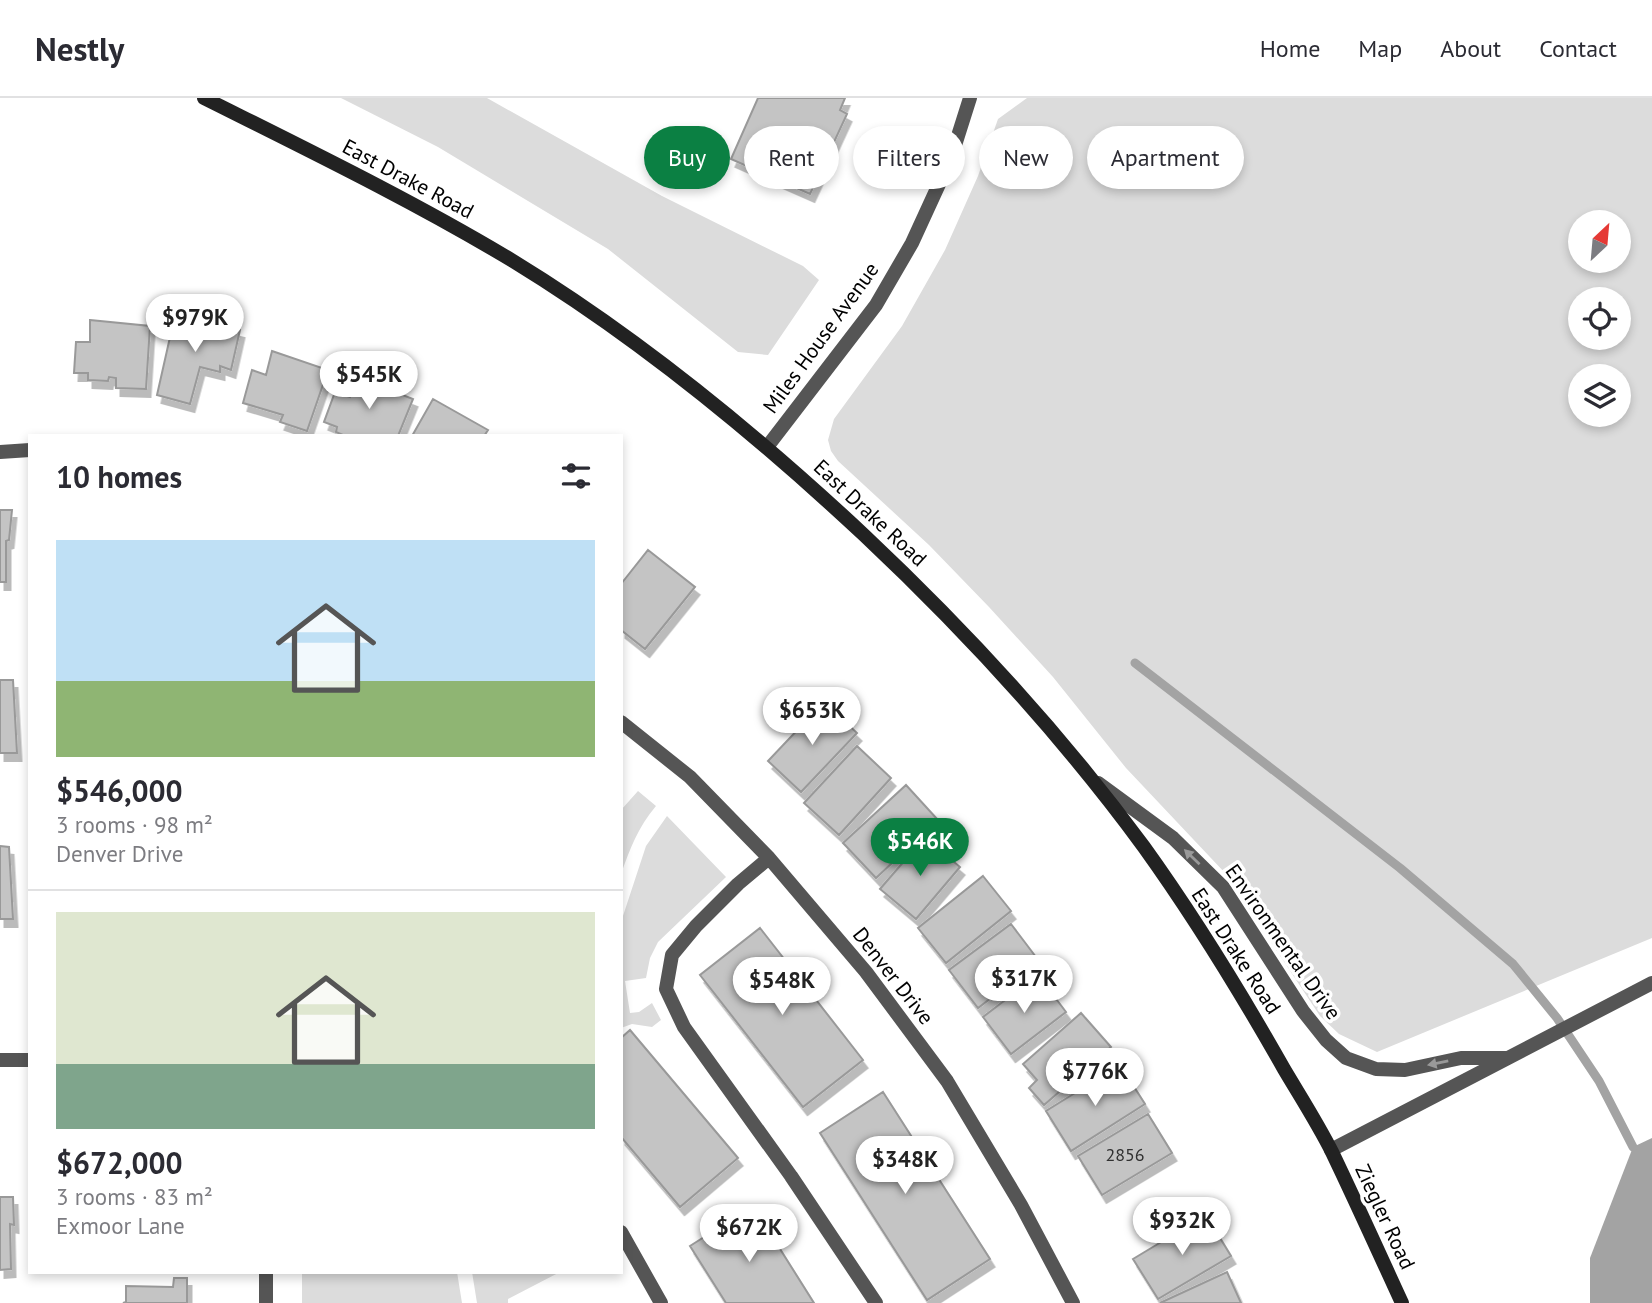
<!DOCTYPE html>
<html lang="en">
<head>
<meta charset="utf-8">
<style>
  :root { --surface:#fff; --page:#f2f2f3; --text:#2b2b33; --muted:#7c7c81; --line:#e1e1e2; --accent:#0b8043 }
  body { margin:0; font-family:"PT Sans",sans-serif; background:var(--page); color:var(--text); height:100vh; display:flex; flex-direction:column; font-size:26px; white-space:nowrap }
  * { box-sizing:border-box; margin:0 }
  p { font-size:23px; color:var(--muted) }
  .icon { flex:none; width:38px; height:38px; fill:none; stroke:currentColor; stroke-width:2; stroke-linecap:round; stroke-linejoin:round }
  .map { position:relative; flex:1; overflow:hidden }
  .drawer { position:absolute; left:28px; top:336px; width:595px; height:840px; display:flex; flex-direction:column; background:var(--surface); border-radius:0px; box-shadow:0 4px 10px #0003 }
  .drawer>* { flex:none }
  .banner { position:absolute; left:644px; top:28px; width:665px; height:63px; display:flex; gap:14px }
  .needle { width:46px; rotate:26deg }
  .fabs { position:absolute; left:1568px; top:112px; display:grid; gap:14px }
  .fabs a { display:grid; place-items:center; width:63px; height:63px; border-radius:50%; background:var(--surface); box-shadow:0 4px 10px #0003; font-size:35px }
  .price { position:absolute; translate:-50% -60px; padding:0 16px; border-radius:24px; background:#fff; color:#222; font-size:23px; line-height:46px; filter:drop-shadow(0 2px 4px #0008) }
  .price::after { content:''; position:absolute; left:50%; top:42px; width:21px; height:16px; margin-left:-10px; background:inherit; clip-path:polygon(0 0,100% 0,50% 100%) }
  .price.selected { background:var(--accent); color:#fff }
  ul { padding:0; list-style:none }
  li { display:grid; align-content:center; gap:14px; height:371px; padding:0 28px }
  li+li { border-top:2px solid var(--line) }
  li span { display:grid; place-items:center; height:217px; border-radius:0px; color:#555 }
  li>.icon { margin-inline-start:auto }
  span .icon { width:126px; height:126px; fill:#fffc; stroke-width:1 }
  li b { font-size:30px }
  h2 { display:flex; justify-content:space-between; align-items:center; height:84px; padding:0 28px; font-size:30px }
  .tag { padding:0 24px; border-radius:32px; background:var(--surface); box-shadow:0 4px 10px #0003; font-size:24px; line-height:63px }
  .tag.selected { background:var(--accent); color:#fff }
  header { display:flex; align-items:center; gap:42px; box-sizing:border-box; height:98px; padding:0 35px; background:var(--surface); border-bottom:2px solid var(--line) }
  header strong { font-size:33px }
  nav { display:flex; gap:38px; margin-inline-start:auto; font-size:24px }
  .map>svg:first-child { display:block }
</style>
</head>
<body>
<header>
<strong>Nestly</strong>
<nav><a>Home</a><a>Map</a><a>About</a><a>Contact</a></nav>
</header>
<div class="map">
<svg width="1652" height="1205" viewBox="0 0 1652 1205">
  <defs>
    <filter id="shadow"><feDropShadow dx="4.5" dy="8" stdDeviation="0" flood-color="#0004"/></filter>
  </defs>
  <rect width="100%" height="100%" fill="#fff"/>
  <!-- green -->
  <path fill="#dcdcdc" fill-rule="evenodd" d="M 341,0 L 487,0 L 662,98 L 803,168 L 819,182 L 768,257 L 738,254 L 608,151 L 438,49 Z
    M 1027,0 L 1652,0 L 1652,840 L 1377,954 L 1339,936 L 1320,918 L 1226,776 L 1126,670 L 1053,579 L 989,509 L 929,447 L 838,363 L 831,353 L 828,342 L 834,321 L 902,228 L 945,152 L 978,78 L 998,21 ZM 1580,124 L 1619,124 L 1619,163 L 1580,163 ZM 1580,201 L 1619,201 L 1619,240 L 1580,240 ZM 1619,278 L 1619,317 L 1580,317 L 1580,278 Z
    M 638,693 L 656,708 C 638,729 630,751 621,776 L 621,712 Z
    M 667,718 L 726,779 L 658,844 L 650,860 L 646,880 L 625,883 L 630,915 L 639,914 L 652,905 L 661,922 L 652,929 L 632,926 L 621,930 L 621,824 L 646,748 Z
    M 302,1174 L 457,1174 L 462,1205 L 302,1205 Z
    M 472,1174 L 560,1174 L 508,1201 L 508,1205 L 477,1205 Z"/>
  <!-- water -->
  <path fill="#a3a3a3" d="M 1652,1040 L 1652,1205 L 1590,1205 L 1590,1160 L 1633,1049 Z"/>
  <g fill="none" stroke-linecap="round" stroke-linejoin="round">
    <!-- stream -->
    <path stroke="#a3a3a3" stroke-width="9" d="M 1135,565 L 1400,770 L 1513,866 L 1557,920 L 1599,983 L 1633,1049"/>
  </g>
  <!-- building -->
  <path fill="#c4c4c4" stroke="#999" stroke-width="2" filter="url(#shadow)" d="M 758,0 L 845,0 L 840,12 L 847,16 L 810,96 L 731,61 Z
    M 175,217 L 193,221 L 193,217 L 220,222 L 219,227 L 240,232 L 231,272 L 220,268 L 220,274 L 200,269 L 190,306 L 157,297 Z
    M 90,222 L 150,228 L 146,291 L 116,290 L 116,280 L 109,279 L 108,283 L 88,282 L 88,275 L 74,275 L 76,244 L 90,244 Z
    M 272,253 L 328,272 L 307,333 L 280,324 L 283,317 L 243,305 L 252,272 L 266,277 Z
    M 357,279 L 413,301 L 398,338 L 345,338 L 336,334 L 337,329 L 324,324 L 335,294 L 350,299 Z
    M 433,301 L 488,332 L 484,338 L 412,338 Z
    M 0,412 L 12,412 L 9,442 L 6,443 L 6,484 L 0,484 Z
    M 648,452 L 695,489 L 645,551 L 621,532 L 621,486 Z
    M 0,582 L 13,582 L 17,655 L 0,655 Z
    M 824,604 L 857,635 L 801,694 L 768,663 Z
    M 857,648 L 891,680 L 839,737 L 804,705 Z
    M 906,687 L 938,722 L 876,780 L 843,745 Z
    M 925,739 L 960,769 L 916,821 L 880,791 Z
    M 0,748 L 9,749 L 13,821 L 0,821 Z
    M 983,778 L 1011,813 L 946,865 L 918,830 Z
    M 1011,826 L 1039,863 L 978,910 L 949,872 Z
    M 760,830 L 863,962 L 803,1009 L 700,877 Z
    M 1038,877 L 1066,914 L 1011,956 L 983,919 Z
    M 1081,915 L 1111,949 L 1044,1007 L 1029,990 L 1037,982 L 1023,966 Z
    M 630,932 L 738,1060 L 680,1109 L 621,1039 L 621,940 Z
    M 1120,967 L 1145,1006 L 1071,1053 L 1046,1013 Z
    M 883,994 L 990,1161 L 927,1202 L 820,1035 Z
    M 1148,1016 L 1172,1055 L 1102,1097 L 1078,1058 Z
    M 0,1099 L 13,1099 L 14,1127 L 10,1126 L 11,1171 L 0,1172 Z
    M 753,1108 L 814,1205 L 726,1205 L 690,1148 Z
    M 1206,1117 L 1231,1158 L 1158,1201 L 1133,1161 Z
    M 1227,1174 L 1241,1205 L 1160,1205 Z
    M 174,1180 L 187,1180 L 187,1205 L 123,1205 L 126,1204 L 126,1188 L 173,1189 Z"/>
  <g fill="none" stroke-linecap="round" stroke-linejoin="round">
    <!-- street -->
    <path stroke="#555" stroke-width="14" d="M 767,349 L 876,207 L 912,145 L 951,60 L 970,0
      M 0,354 L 30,352
      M 621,624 L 690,679 L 769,760 L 866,874 L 947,983 L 1021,1107 L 1073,1205
      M 1098,685 L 1173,740 L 1223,789 L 1303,913 L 1326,942 L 1346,960 L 1376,971 L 1405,972 L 1461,960 L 1506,960
      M 769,760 L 738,786 L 696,828 L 672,857 L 666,891 L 684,929 L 791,1078 L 876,1205
      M 0,962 L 30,962
      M 1331,1052 L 1652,885
      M 621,1134 L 661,1205
      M 266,1205 L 266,1174"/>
    <!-- secondary -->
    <path stroke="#222" stroke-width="14" d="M 204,0 C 308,52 413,103 513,163 C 639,240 756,336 864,437 C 966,533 1061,636 1144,749 C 1195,820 1241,895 1284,971 C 1300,998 1318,1026 1332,1054 C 1356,1104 1379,1155 1402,1205"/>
  </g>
  <!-- one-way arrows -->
  <defs><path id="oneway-solid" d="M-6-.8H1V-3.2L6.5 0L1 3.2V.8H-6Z" transform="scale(1.75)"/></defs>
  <g fill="#999">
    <use href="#oneway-solid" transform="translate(1192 759) rotate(-136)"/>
    <use href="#oneway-solid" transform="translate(1438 965) rotate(168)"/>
  </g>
  <g text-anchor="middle" stroke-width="7" stroke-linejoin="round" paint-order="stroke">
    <!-- number labels -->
    <g font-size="18" fill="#313131">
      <text x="1125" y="1063">2856</text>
    </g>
    <!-- street labels -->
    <g font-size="21" fill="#000" stroke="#fff">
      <text transform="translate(408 81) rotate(28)" y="7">East Drake Road</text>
      <text transform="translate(821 240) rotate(-54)" y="7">Miles House Avenue</text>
      <text transform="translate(870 415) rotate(43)" y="7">East Drake Road</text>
      <text transform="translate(1283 844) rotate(55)" y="7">Environmental Drive</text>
      <text transform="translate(1236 853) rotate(57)" y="7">East Drake Road</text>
      <text transform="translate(893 878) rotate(52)" y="7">Denver Drive</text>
      <text transform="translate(1385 1119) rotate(65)" y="7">Ziegler Road</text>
    </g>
  </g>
</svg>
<div class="fabs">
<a><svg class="needle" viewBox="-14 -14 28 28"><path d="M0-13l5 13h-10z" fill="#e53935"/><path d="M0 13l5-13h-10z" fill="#7c7c81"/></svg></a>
<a><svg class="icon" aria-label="locate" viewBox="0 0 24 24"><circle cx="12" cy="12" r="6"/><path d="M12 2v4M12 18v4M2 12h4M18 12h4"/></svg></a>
<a><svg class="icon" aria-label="layers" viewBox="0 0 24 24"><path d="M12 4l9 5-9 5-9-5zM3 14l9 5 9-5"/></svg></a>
</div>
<b class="price" style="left:195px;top:256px">$979K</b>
<b class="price" style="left:369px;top:313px">$545K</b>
<b class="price" style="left:812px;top:649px">$653K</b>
<b class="price selected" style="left:920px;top:780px">$546K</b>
<b class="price" style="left:1024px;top:917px">$317K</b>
<b class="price" style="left:782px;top:919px">$548K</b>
<b class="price" style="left:1095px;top:1010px">$776K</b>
<b class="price" style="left:905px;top:1098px">$348K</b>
<b class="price" style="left:1182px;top:1159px">$932K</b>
<b class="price" style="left:749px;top:1166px">$672K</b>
<div class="banner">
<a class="tag selected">Buy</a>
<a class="tag">Rent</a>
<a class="tag">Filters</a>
<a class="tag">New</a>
<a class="tag">Apartment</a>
</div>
<section class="drawer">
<h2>10 homes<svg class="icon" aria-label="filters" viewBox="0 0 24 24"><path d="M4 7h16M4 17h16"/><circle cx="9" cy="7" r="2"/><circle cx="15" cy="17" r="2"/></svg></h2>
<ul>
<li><span style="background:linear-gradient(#bfe0f5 65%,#8fb573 0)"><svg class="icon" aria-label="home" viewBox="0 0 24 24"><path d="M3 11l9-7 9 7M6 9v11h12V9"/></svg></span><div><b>$546,000</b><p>3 rooms · 98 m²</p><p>Denver Drive</p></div></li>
<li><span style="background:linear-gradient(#dfe7d0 70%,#7fa58c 0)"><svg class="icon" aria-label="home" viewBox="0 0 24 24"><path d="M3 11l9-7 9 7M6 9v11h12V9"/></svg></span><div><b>$672,000</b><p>3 rooms · 83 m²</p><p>Exmoor Lane</p></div></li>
</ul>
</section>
</div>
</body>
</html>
